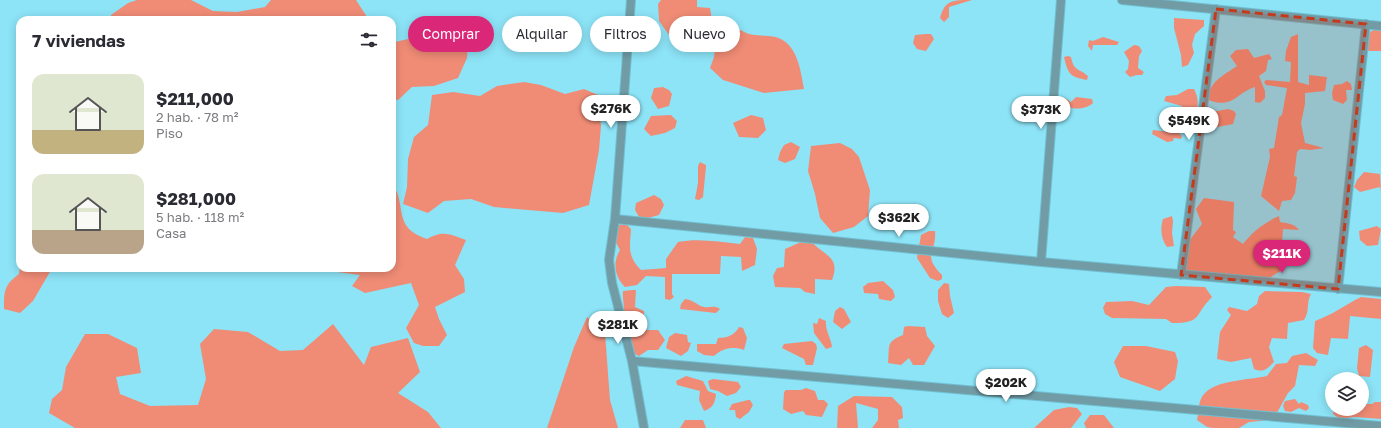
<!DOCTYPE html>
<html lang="es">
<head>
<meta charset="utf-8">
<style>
  :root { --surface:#fff; --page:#f2f2f3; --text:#2b2b33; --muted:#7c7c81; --accent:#db2777 }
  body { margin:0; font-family:"Golos Text",sans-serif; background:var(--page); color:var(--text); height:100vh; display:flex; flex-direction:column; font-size:15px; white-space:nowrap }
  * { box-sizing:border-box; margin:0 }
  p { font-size:13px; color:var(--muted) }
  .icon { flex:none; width:22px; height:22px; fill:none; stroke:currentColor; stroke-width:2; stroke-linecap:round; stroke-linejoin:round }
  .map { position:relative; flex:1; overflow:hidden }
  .sheet { position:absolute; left:16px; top:16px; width:380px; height:256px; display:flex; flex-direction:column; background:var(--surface); border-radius:12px; box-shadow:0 2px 10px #0003 }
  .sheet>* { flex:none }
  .top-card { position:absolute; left:408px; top:16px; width:380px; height:36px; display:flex; gap:8px }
  .tools { position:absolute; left:1325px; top:372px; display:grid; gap:8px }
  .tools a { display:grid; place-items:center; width:44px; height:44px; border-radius:50%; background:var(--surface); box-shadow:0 2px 10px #0003; font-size:20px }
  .price { position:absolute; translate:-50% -34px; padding:0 9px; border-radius:14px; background:#fff; color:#222; font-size:13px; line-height:26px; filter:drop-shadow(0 1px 2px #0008) }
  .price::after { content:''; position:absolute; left:50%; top:24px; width:12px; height:9px; margin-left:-6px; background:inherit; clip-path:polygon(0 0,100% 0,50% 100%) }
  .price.active { background:var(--accent); color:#fff }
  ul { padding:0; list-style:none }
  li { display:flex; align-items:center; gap:12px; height:100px; padding:0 16px }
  li span { display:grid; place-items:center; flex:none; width:112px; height:80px; border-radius:12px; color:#555 }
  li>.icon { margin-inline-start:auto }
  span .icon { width:48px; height:48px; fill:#fffc; stroke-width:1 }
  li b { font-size:17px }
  h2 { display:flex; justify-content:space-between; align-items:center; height:48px; padding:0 16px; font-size:17px }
  .pill { padding:0 14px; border-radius:18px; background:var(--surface); box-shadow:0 2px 10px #0003; font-size:14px; line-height:36px }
  .pill.active { background:var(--accent); color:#fff }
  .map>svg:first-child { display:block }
</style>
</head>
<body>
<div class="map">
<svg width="1381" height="428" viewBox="0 0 1381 428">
  <rect width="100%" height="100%" fill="#8de4f7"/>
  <!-- green -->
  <path fill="#f08c76" d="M 137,0 L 191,0 L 213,11 L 237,12 L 265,7 L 271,0 L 356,0 L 369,20 L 111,20 L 111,15 L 128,3 Z
    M 661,0 L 697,0 L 697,7 L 710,8 L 712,20 L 702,36 L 687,41 L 672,39 L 659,21 L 658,4 Z
    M 972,0 L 949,7 L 949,17 L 944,22 L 940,18 C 945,0 952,0 972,0 Z
    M 1174,18 L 1204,20 L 1204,26 L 1195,34 L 1192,45 L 1194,53 L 1188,65 L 1182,67 L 1181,55 L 1174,28 Z
    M 1375,29 L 1381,30 L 1381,51 L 1369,51 L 1360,44 L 1361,38 Z
    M 741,30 C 749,36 758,35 768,36 C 796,37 800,66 804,89 L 764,93 L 723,80 L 710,68 L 714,57 L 715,48 L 736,31 Z
    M 926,34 L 931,34 L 934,39 L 926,51 L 917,49 L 913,43 L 915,35 Z
    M 1298,34 L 1298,82 L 1309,85 L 1309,75 L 1327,77 L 1325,91 L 1305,93 L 1305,104 L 1301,123 L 1305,143 L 1324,148 L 1311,150 L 1300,149 L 1297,152 L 1294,176 L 1297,177 L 1295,193 L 1291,200 L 1282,201 L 1279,211 L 1261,196 L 1270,157 L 1269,149 L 1274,148 L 1279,117 L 1282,115 L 1287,88 L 1266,85 L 1264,82 L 1266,80 L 1290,82 L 1291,62 L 1285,61 L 1286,51 L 1291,37 Z
    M 451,35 L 468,42 L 467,58 L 458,78 L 434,86 L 412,87 L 398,100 L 392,100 L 392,40 L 395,42 L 421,36 Z
    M 1103,37 L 1119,42 L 1117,45 L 1093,45 L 1092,51 L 1088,46 L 1089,40 L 1093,41 Z
    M 1134,45 L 1139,46 L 1142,51 L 1139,56 L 1138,68 L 1144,72 L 1142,75 L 1137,75 L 1130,77 L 1125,72 L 1128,69 L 1129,61 L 1124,52 Z
    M 1248,49 L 1254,58 L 1269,54 L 1272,59 L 1268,60 L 1266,71 L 1259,76 L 1265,91 L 1265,98 L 1260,103 L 1255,102 L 1255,87 C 1234,94 1234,109 1208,100 C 1209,81 1223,76 1237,66 L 1230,56 L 1236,50 Z
    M 1068,56 L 1071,57 C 1074,72 1079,68 1088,76 L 1087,80 C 1070,77 1068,74 1064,57 Z
    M 1347,81 L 1351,84 L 1352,90 L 1346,90 L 1347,100 L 1343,104 L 1333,100 L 1332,93 L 1334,85 L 1342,84 Z
    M 524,82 L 541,85 L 565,94 L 584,89 L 598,95 L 601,126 L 599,150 L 589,205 L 563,213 L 494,207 L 471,199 L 444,201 L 428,213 L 403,204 L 407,187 L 408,159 L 414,137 L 428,125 L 432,95 L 453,92 L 480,96 L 497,86 Z
    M 663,87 L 669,90 L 672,94 L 669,106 L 658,109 L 651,98 L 654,88 Z
    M 1188,89 L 1194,89 C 1200,100 1198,109 1194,121 L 1180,118 L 1182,106 L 1164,101 L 1166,96 L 1177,95 Z
    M 1076,97 L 1092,99 L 1093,103 C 1087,109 1073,111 1066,105 L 1065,107 L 1058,106 L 1057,101 L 1065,98 L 1071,102 Z
    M 1228,109 L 1234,111 L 1236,114 L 1233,124 L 1212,128 L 1206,123 L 1207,113 Z
    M 671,115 L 677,121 L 675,128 L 665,133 L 651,136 L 644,129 L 651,116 Z
    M 751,115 L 763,118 L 766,130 L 758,138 L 739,137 L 733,123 Z
    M 1153,130 L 1179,133 L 1182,136 L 1181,139 L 1174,138 L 1173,141 L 1167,142 L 1152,134 Z
    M 791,142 L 800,147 L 795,159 L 785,163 L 778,160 L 780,152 L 784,145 Z
    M 840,143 L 852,149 L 859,157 L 870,190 L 868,216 L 854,227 L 833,233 L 820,218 L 815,194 L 808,171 L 811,146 Z
    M 700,162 L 706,165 L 706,167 L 703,197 L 699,200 L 695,199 L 698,183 L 698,166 Z
    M 1364,172 L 1380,174 L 1381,192 L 1380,187 L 1360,192 L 1354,187 L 1357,180 Z
    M 392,184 C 408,204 391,227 427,239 C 443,230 449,234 466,240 L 455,265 L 464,279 L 465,292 L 435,307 L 439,319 L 447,335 L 439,346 L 423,346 L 414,343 L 406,328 L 419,305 L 411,283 L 365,293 L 352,286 L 360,275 L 307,268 L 392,268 Z
    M 654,195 L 661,199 L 664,205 L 659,215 L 648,218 L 639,217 L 635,210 L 636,203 Z
    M 1204,198 L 1234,202 L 1233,230 L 1236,232 L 1233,237 L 1243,244 C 1252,232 1265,222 1279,216 L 1280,222 C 1287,223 1295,224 1299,230 L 1283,229 L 1281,257 L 1292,259 L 1282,270 L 1269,278 L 1185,272 L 1189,241 L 1202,224 L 1196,209 Z
    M 1172,216 L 1173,221 L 1172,233 L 1174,246 L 1167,247 C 1161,239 1160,229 1163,219 Z
    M 626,224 L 631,229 C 630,247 627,256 641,270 L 666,268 L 666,259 L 678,242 C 699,238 719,242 740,244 L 745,237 L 753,238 L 757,249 L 755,265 L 742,271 L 741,257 L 721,256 L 720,274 L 672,274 L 672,294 L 674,297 L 670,300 L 665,299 L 665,277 L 646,276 L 637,285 L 625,287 C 615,277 612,263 620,250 L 613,237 L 618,225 Z
    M 1377,226 L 1381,229 L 1378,245 L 1367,246 L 1360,240 L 1359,231 Z
    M 929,231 L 935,231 C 937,253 921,254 942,275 L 942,279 L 938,281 L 930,278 L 917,258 L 921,235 Z
    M 811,241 C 824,256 841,256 832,280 L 815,279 L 815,294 L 805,292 L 800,288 L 775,287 L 773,276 L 777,268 L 784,267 L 785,249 L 801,242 Z
    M 20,267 L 56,268 L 51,270 L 33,301 L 20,313 L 4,309 C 4,291 4,285 19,274 Z
    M 883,281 L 893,290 L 895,297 L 891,301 L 879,299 L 878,294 L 864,293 L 863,287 L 868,283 Z
    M 944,283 L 949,284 L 950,296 L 954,313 L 948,318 L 942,314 L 938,301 L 938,290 Z
    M 1176,286 L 1205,287 L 1212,297 C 1193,316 1203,323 1172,323 L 1166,319 L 1112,318 L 1105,314 L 1103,308 L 1106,302 L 1132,301 L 1149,305 L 1166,287 Z
    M 632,290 L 636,290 L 635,307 L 644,311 L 644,316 L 641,320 L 628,319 L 623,312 C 625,305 622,299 623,291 Z
    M 1265,291 L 1302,292 L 1311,294 C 1306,303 1310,311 1304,320 L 1288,323 L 1287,339 L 1272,338 L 1269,347 L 1274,362 C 1267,369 1264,373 1254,369 L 1251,358 L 1231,362 L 1217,359 L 1220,332 L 1231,315 L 1227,310 L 1229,307 L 1247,311 L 1257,304 L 1259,296 Z
    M 1361,297 L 1381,299 L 1381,319 L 1350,316 L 1348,339 L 1331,338 L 1328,355 L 1317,353 L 1313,348 L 1315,321 C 1332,315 1345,305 1361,297 Z
    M 685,299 C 696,301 696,305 704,307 C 710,308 714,305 720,309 L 716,313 L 680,309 L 681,304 Z
    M 840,307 L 844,309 L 851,322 L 842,329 L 833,322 L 835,311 Z
    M 587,317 L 605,333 L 610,400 L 618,428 L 547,428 L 574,347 Z
    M 819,318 L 826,321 C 825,330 831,338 832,347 L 826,349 L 814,333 L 813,323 L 817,324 Z
    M 333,324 L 364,365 L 371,347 L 408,338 L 420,372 L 398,393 L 428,412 L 441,428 L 75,428 L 49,413 L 52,399 L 62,390 L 66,367 L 85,334 L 108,334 L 137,348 L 141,373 L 116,377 L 120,394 L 150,406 L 198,405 L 206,379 L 200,344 L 214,329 L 248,332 L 280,351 L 303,350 Z
    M 639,326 L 643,330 L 658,330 L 665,340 L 658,350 L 648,350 L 639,356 L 629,351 L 627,337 L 634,327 Z
    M 908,326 L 925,327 L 927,336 L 935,346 L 924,365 L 913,365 L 909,358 L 901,365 L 888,363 C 890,346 885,342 903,335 L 904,327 Z
    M 739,327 L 743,328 L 747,338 L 744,350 C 733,346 723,348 714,356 L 704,355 L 697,351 L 697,344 L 716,344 L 718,338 C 727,338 735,335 739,327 Z
    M 675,333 L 687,335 L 688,342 L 691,343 L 688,351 L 681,356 L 666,348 L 669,337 Z
    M 812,341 L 816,344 L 817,348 L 813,365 L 806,365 L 804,359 L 782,348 L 784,344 Z
    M 1366,345 L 1373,350 L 1370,377 L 1359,376 L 1357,368 L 1359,348 Z
    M 1123,346 L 1146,346 L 1175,352 L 1178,361 L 1175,379 L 1160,391 L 1120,377 L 1114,362 Z
    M 1306,353 L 1318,360 L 1315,366 L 1299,365 L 1295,386 L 1288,393 L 1273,420 L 1249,422 L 1239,428 L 1213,428 L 1207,427 L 1197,420 C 1199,411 1198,399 1205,393 C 1217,380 1249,380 1267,376 L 1276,364 L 1287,363 L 1292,356 Z
    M 686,376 L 703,381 L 708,391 L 716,394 C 715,403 713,408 704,411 L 699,400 L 700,391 L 677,385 L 676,381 Z
    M 713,379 L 738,382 L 741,387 L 736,393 L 727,396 L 718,391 L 710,389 L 708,381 Z
    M 806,388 L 815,391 L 818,400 L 824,400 L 828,404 L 822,417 L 806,415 L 803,411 L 791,414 L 783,409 L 784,392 L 786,390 L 801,390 Z
    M 854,396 L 892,397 L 902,407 L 903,418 L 898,420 L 899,428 L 872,428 L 878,420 L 878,409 L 856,403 L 858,428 L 837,428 L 838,406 Z
    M 1295,399 L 1299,404 L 1301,402 L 1308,405 L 1309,408 L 1306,411 L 1299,408 L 1291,412 L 1285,411 L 1283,406 L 1285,401 Z
    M 748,400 L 750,400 L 753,405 L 749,412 L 740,419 L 736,417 L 735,410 L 729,410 L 732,404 Z
    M 1375,402 L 1381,402 L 1381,419 L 1354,417 L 1340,419 L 1333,414 L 1334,409 L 1362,409 L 1362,404 L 1372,404 Z
    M 1069,407 L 1077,408 L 1082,414 L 1071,428 L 1034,428 L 1054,410 Z
    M 1090,415 L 1104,415 L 1114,428 L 1086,428 L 1084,423 Z
    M 685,420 L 703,420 L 706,428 L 680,428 Z"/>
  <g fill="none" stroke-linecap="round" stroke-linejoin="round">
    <defs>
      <path id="minor" d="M 631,0 L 615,219 L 609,260 L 612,283 L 632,361 L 644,428
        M 1122,0 L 1381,26
        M 615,219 L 1041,262 L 1381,292
        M 1041,262 L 1061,0
        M 1181,275 L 1216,9
        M 1338,289 L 1366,24
        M 632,361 L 1381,426"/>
    </defs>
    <!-- minor casing -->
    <use href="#minor" stroke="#71c0d1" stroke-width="10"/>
    <!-- minor -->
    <use href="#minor" stroke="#719ca6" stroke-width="8"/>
  </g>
  <!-- marked area -->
  <path fill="#c43a1d" fill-opacity="0.2" stroke="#c43a1d" stroke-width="3" stroke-dasharray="8 5" stroke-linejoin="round" d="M 1216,9 L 1366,24 L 1338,289 L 1181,275 Z"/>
</svg>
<div class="tools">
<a><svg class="icon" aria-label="layers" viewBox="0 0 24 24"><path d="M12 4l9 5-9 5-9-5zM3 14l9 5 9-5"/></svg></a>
</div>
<b class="price" style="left:611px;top:129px">$276K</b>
<b class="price" style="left:1041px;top:130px">$373K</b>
<b class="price" style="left:1189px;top:141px">$549K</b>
<b class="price" style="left:899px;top:238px">$362K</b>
<b class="price active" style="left:1282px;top:274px">$211K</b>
<b class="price" style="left:618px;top:345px">$281K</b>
<b class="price" style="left:1006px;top:403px">$202K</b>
<div class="top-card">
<a class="pill active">Comprar</a>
<a class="pill">Alquilar</a>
<a class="pill">Filtros</a>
<a class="pill">Nuevo</a>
</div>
<section class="sheet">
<h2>7 viviendas<svg class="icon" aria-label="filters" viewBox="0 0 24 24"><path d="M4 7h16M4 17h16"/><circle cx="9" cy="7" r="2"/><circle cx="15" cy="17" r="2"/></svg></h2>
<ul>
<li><span style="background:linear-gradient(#dfe7d0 70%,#c2b280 0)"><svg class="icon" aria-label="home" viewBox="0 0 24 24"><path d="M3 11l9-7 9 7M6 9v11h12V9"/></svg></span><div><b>$211,000</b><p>2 hab. · 78 m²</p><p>Piso</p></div></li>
<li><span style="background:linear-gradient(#dfe7d0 70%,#b9a48a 0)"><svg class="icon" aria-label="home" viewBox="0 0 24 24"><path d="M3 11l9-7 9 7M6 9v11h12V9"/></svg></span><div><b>$281,000</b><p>5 hab. · 118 m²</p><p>Casa</p></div></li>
</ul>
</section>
</div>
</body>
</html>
